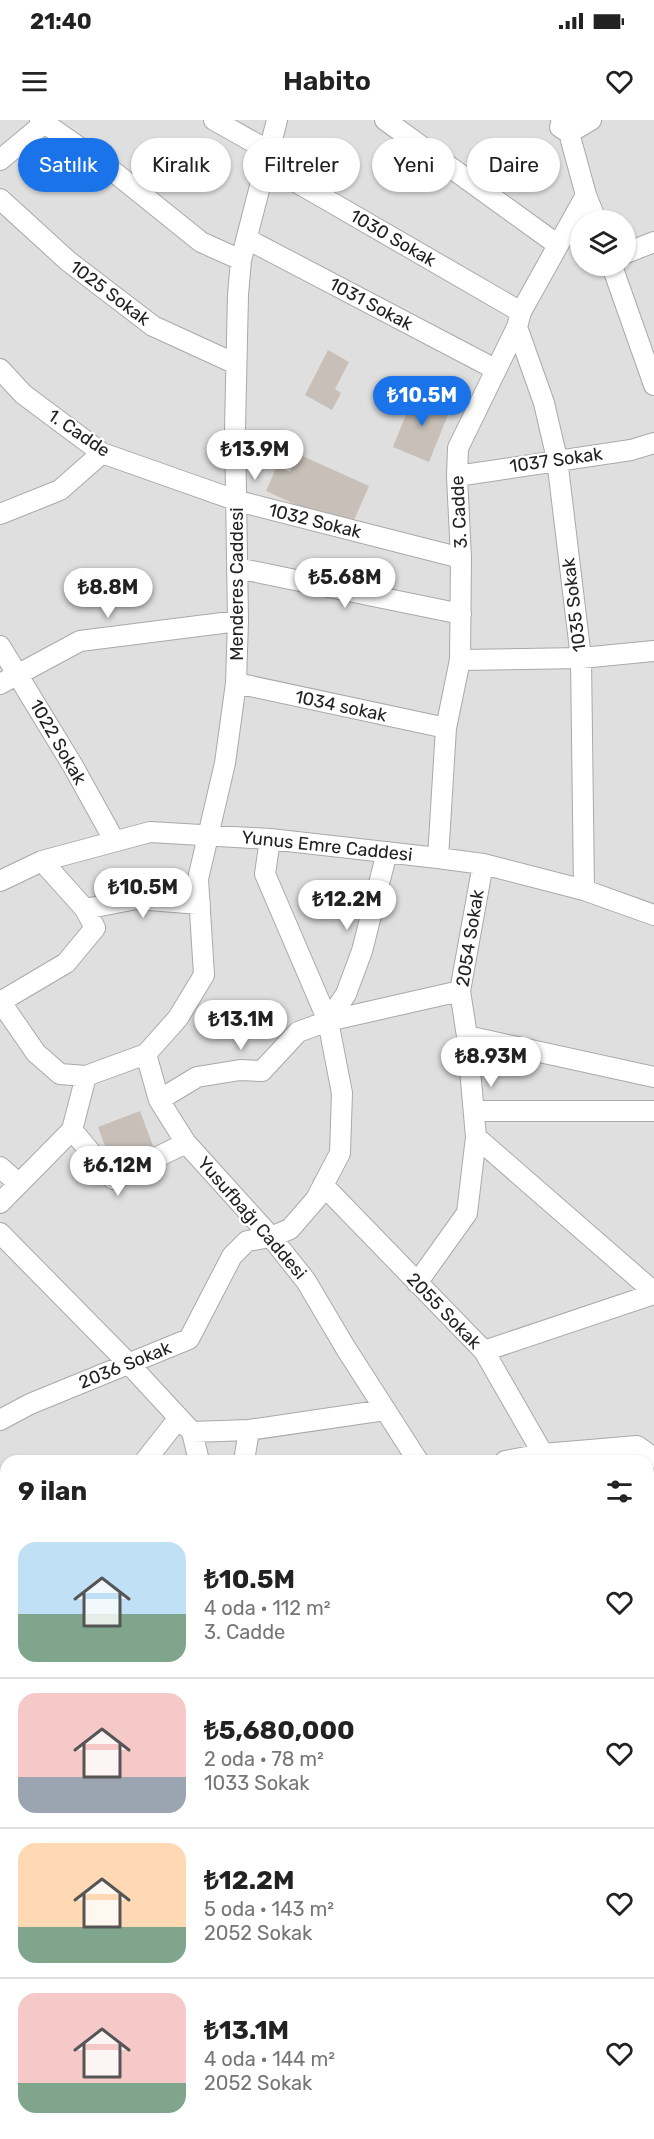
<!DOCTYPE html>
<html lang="tr">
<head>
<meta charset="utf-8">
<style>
  :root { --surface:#fff; --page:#f6f6f6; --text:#222; --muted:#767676; --line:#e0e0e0; --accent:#1a73e8 }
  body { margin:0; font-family:Rubik,sans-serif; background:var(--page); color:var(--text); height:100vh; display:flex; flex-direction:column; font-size:22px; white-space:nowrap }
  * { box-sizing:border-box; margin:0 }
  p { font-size:20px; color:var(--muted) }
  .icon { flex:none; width:33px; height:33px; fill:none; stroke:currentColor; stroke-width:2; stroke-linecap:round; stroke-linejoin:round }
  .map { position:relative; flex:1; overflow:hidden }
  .drawer { position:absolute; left:0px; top:1335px; width:654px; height:684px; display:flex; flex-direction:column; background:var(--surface); border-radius:18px 18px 0 0; box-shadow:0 2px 4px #0004 }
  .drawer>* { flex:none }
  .banner { position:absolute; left:18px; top:18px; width:618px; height:54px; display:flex; gap:12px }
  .buttons { position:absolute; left:570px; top:90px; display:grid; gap:12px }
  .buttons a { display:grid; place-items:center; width:66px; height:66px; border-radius:50%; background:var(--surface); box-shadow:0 2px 4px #0004; font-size:30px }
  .price { position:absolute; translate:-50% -51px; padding:0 14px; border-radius:21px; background:#fff; color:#222; font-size:20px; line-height:39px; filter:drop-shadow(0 2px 3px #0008) }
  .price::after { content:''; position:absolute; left:50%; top:36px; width:18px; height:14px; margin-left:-9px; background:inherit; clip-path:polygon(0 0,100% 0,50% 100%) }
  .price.on { background:var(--accent); color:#fff }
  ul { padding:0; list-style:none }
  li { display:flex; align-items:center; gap:18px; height:150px; padding:0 18px }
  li+li { border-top:2px solid var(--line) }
  li span { display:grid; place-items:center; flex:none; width:168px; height:120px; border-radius:18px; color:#555 }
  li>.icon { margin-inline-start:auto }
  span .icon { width:72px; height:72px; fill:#fffc; stroke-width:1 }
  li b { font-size:26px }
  h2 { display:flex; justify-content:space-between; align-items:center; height:72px; padding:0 18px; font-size:26px }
  .tag { padding:0 21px; border-radius:27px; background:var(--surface); box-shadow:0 2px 4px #0004; font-size:21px; line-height:54px }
  .tag.on { background:var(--accent); color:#fff }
  .status { display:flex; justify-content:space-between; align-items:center; height:42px; padding:0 30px; background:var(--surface); direction:ltr }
  .status svg { height:16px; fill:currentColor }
  header { display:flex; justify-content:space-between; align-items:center; height:78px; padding:0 18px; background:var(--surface); font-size:27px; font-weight:600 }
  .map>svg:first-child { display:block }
</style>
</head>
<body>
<div class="status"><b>21:40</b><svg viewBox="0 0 49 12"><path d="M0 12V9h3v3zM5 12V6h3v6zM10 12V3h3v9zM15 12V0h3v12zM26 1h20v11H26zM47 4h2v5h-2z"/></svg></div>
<header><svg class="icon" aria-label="menu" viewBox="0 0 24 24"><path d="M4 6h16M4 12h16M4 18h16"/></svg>Habito<svg class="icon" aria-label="heart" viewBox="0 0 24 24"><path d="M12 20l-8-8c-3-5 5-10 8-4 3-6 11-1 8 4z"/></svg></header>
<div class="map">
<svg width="654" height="2019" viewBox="0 0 654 2019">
  <rect width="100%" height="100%" fill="#f2efe9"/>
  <!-- residential -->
  <path fill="#e0dfdf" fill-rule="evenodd" d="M 0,0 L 654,0 L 654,2019 L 352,2019 L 337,2013 L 648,2013 L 648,1341 L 6,1341 L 6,1745 L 0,1745 ZM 580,100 L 626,100 L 626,146 L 580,146 Z"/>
  <!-- grass -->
  <path fill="#cdebb0" d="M 0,1745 L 6,1745 L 6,2013 L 213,2013 L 227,2019 L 0,2019 Z"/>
  <!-- building -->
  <path fill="#c7bfb8" d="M 328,230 L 349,242 L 335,269 L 341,273 L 332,290 L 305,275 Z
    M 415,272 L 451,287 L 429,342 L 393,327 Z
    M 298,334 L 369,366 L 350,409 L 266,371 L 277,346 L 290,352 Z
    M 140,991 L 156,1034 L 114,1050 L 98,1007 Z"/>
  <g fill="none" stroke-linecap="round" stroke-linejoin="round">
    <defs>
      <path id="minor" d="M 40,0 L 109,48 L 201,122 L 241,140
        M 214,0 L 269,31
        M 385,0 L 558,125
        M 561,0 L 569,13 L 586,75 L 596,100
        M 560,7 L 569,13 L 591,0
        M 0,40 L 48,0
        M 265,44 L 521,192
        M 0,79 L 68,141 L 153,206 L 236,244
        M 247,119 L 495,249
        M 626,133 L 654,122
        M 612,146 L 654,265
        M 517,207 L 544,283 L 557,339 L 581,538 L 584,770
        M 0,249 L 23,274 L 102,333 L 238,381 L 461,438
        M 457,356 L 631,330 L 654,323
        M 0,394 L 60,370 L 102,333
        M 237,448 L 461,494
        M 0,526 L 73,646 L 114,720
        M 460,540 L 581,538 L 654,531
        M 236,563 L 446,608
        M 0,564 L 80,521 L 238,501
        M 438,738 L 446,608 L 460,540 L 461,438 L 457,356 L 458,328 L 517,207 L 521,192 L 586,75
        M 0,761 L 42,741 L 150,712 L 270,719 L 438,738 L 483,744 L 584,770 L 654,795
        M 85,789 L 136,779 L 200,784
        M 0,881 L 36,933 L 60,954 L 86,956 L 146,934 L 178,898 L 204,855 L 198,759 L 225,643 L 236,563 L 238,501 L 235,308 L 238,175 L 241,140 L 277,0
        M 0,882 L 66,843 L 95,808 L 85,789 L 42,741
        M 328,901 L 346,874 L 362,831 L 387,732
        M 467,916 L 654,957
        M 146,934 L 159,980 L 186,1023 L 271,1117 L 306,1161 L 345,1227 L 418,1341
        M 159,980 L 197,957 L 240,950 L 262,951 L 298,912 L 328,901 L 460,871
        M 474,991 L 654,991
        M 72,1010 L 113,1059 L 186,1023
        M 476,1017 L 654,1172
        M 0,1047 L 19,1064
        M 323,1065 L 484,1231 L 543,1334
        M 0,1083 L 72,1010 L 86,956
        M 0,1113 L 129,1244 L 192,1312 L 199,1341
        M 417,1163 L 467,1093 L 476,1017 L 467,916 L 460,871 L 483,744
        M 484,1231 L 654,1174
        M 0,1300 L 30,1284 L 189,1219 L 232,1136 L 247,1121 L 271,1117 L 290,1109 L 316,1079 L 340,1033 L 342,973 L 328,901 L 265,754 L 270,719
        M 192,1312 L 249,1310 L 385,1290
        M 145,1341 L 178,1299
        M 244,1341 L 249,1310
        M 505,1341 L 543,1334 L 637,1326 L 654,1338
        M 0,1512 L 6,1506
        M 648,1574 L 654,1578
        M 648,1716 L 654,1718
        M 648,1788 L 654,1789
        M 0,1790 L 6,1797
        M 309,2013 L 344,2019
        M 62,2019 L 65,2013
        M 359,2019 L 360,2013
        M 579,2019 L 581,2013"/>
      <path id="major" d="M 0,1527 L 6,1538
        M 648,1978 L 654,1979"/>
    </defs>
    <!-- minor casing -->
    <use href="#minor" stroke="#a9a9a9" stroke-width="22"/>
    <!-- major casing -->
    <use href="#major" stroke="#a06b00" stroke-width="28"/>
    <!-- minor -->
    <use href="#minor" stroke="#fff" stroke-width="20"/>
    <!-- major -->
    <use href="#major" stroke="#fcd6a4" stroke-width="26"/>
  </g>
  <g text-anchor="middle" stroke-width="4.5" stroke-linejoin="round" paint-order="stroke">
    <!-- street labels -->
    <g font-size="18" fill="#222" stroke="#fff">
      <text transform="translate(393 118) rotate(30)" y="6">1030 Sokak</text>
      <text transform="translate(110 173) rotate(37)" y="6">1025 Sokak</text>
      <text transform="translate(371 184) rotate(28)" y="6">1031 Sokak</text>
      <text transform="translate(79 313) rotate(34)" y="6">1. Cadde</text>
      <text transform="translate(556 340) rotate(-8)" y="6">1037 Sokak</text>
      <text transform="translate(459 392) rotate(-93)" y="6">3. Cadde</text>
      <text transform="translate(315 401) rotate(14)" y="6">1032 Sokak</text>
      <text transform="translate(237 464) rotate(-90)" y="6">Menderes Caddesi</text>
      <text transform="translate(574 485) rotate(-97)" y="6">1035 Sokak</text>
      <text transform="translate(341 586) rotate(12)" y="6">1034 sokak</text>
      <text transform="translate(58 622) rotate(60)" y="6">1022 Sokak</text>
      <text transform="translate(327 726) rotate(6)" y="6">Yunus Emre Caddesi</text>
      <text transform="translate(470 818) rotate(-81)" y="6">2054 Sokak</text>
      <text transform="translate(252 1098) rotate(49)" y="6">Yusufbağı Caddesi</text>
      <text transform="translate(444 1191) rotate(46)" y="6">2055 Sokak</text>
      <text transform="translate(125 1245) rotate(-22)" y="6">2036 Sokak</text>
    </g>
  </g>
</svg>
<div class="buttons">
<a><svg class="icon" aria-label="layers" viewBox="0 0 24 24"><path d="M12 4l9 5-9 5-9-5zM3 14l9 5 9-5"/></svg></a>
</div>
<b class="price on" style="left:422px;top:307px">₺10.5M</b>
<b class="price" style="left:255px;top:361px">₺13.9M</b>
<b class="price" style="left:345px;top:489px">₺5.68M</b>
<b class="price" style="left:108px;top:499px">₺8.8M</b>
<b class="price" style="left:143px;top:799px">₺10.5M</b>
<b class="price" style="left:347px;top:811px">₺12.2M</b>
<b class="price" style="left:241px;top:931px">₺13.1M</b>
<b class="price" style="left:491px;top:968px">₺8.93M</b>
<b class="price" style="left:118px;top:1077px">₺6.12M</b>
<div class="banner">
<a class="tag on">Satılık</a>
<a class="tag">Kiralık</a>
<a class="tag">Filtreler</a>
<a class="tag">Yeni</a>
<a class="tag">Daire</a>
</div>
<section class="drawer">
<h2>9 ilan<svg class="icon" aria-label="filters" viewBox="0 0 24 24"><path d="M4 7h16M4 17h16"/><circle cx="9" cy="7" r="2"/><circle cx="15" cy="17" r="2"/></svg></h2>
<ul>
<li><span style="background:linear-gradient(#bfe0f5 60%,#7fa58c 0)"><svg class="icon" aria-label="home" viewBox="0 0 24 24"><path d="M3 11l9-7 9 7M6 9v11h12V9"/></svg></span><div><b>₺10.5M</b><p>4 oda · 112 m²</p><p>3. Cadde</p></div><svg class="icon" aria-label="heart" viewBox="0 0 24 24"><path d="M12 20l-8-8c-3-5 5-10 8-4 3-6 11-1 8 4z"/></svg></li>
<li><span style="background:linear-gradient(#f6c9c9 70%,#9aa5b1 0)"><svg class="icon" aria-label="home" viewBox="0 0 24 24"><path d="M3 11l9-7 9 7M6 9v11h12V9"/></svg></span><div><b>₺5,680,000</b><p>2 oda · 78 m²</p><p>1033 Sokak</p></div><svg class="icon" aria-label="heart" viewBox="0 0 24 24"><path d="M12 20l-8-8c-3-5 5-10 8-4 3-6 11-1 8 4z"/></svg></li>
<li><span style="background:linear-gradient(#ffd9b3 70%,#7fa58c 0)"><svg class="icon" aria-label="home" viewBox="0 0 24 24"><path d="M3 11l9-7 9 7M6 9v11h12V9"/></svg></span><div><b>₺12.2M</b><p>5 oda · 143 m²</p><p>2052 Sokak</p></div><svg class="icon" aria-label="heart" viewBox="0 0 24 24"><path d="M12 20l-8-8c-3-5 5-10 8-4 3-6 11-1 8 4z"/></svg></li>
<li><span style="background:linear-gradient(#f6c9c9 75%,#7fa58c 0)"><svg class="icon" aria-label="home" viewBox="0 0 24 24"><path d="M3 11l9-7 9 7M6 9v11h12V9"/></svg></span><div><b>₺13.1M</b><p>4 oda · 144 m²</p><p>2052 Sokak</p></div><svg class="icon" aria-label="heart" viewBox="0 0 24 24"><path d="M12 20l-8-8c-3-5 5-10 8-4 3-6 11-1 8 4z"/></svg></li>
</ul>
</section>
</div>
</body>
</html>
